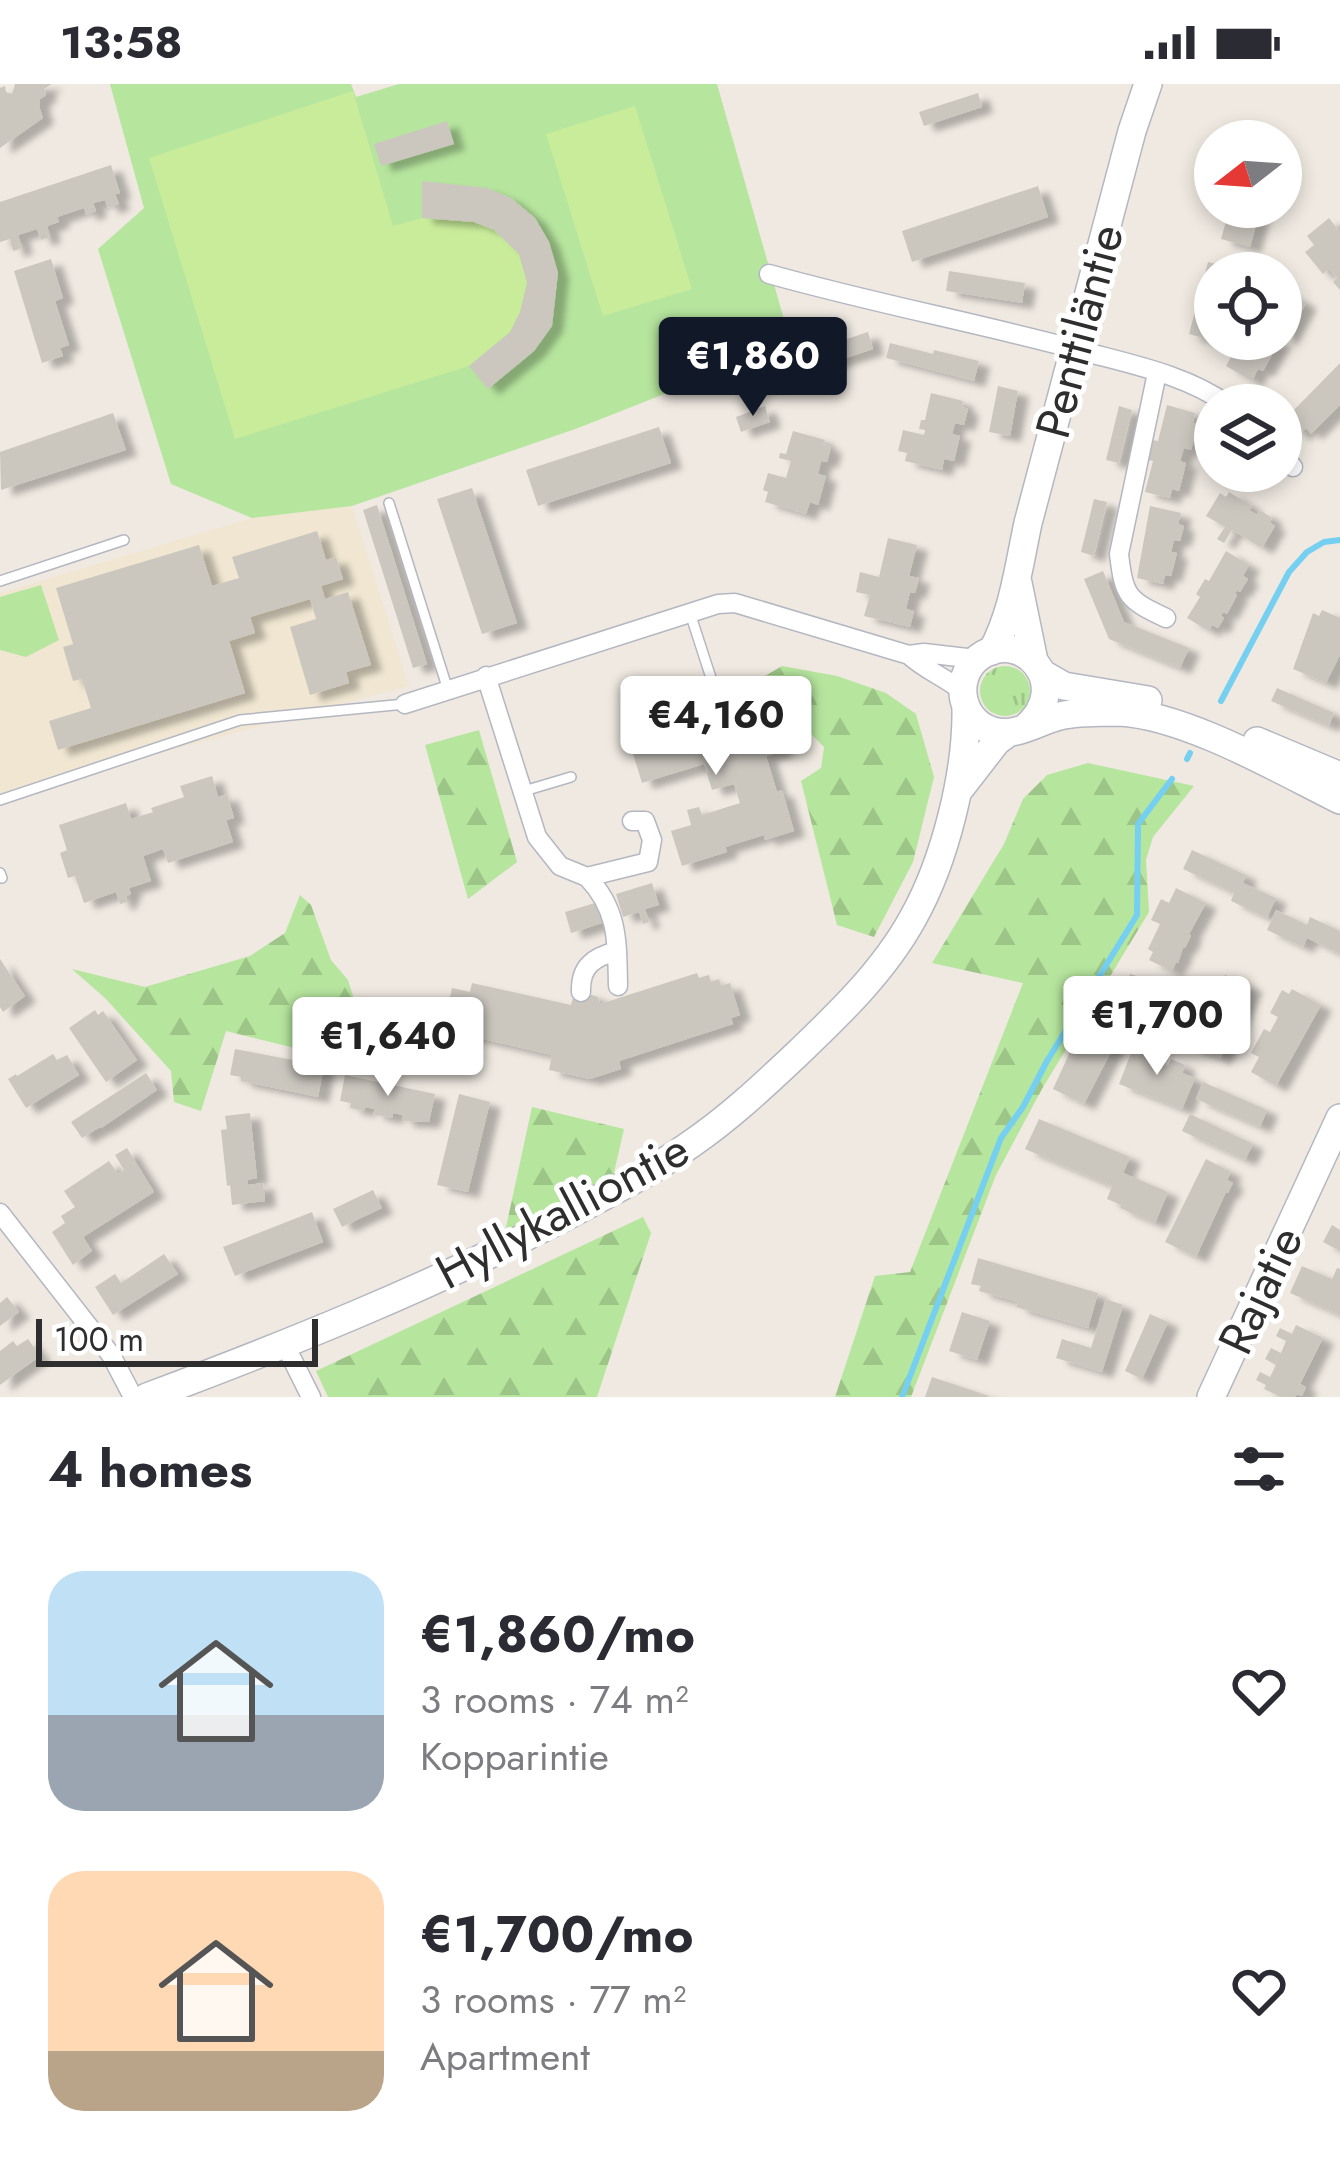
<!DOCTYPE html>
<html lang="en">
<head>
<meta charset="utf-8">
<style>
  :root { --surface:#fff; --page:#f7f7f7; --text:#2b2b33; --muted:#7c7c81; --accent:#111827 }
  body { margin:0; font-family:Jost,sans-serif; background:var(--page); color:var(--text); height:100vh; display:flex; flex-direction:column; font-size:45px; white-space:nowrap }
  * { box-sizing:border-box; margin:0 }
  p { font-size:39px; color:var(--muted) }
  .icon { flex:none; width:66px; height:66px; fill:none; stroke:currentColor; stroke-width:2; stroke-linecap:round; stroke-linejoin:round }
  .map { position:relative; height:1313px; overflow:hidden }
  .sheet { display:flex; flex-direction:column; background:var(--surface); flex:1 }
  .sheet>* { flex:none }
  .needle { width:78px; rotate:253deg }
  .buttons { position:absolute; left:1194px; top:36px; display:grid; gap:24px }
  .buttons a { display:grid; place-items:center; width:108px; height:108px; border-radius:50%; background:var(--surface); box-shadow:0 6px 18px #0003; font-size:60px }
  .scale { position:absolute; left:36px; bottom:30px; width:282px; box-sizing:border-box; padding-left:12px; border:6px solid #2e2e2e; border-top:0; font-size:33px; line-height:42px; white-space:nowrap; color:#2e2e2e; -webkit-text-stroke:9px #fff; paint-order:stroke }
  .price { position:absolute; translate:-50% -102px; padding:0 27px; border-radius:12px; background:#fff; color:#222; font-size:39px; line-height:78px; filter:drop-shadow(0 3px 6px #0008) }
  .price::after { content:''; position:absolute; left:50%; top:72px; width:36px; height:27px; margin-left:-18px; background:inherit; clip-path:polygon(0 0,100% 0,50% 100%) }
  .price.selected { background:var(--accent); color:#fff }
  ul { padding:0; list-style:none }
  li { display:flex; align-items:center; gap:36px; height:300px; padding:0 48px }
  li span { display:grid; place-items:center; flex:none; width:336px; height:240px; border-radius:36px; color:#555 }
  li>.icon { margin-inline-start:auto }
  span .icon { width:144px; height:144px; fill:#fffc; stroke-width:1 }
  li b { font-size:51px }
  h2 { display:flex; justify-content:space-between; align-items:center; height:144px; padding:0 48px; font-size:51px }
  .status { display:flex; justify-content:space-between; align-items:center; height:84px; padding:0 60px; background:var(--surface); direction:ltr }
  .status svg { height:33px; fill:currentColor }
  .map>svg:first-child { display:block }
</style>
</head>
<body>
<div class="status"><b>13:58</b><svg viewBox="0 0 49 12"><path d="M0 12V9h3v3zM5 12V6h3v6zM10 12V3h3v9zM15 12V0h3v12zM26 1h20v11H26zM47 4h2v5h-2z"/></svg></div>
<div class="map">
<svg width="1340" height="1313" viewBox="0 0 1340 1313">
  <defs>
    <pattern id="grass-tufts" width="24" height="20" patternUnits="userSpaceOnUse" patternTransform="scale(3)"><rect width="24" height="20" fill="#b6e59e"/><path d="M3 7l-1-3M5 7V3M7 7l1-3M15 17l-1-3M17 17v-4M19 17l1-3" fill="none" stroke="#9dc588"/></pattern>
    <pattern id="forest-firs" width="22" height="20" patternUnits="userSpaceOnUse" patternTransform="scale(3)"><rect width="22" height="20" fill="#b6e59e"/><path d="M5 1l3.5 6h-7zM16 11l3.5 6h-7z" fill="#9dc588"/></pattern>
    <filter id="shadow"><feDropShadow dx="11" dy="6" stdDeviation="3" flood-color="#0004"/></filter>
  </defs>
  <rect width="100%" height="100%" fill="#efe9e1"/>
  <!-- education -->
  <path fill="#f0e6d1" d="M 352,422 L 409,602 L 0,712 L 0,509 L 252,434 Z"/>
  <!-- grass -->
  <path fill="url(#grass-tufts)" d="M980 607a25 25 0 1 1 50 0a25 25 0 1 1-50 0Z"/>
  <!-- forest -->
  <path fill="url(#forest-firs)" d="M 782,582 L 837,592 L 886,609 L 916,630 L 934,693 L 913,778 L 874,853 L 837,841 L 801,697 L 821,684 L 824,663 L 808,647 L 766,628 L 766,612 L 760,595 Z
    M 479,646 L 517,778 L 468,815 L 425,661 Z
    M 1088,679 L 1194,702 L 1153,753 L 1146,776 L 1149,828 L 1042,1005 L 996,1091 L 911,1313 L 835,1313 L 875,1192 L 910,1188 L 1023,899 L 932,879 L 1004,760 L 1023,715 L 1047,691 Z
    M 300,811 L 311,821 L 331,876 L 348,896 L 376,984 L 226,947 L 201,1027 L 174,1018 L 171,987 L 106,915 L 72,885 L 145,903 L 250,872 L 285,849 Z
    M 532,1023 L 624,1045 L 613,1093 L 505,1148 Z
    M 643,1133 L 651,1149 L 597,1313 L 328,1313 L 316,1287 Z"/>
  <!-- park -->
  <path fill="#b6e59e" d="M 110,0 L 351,0 L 356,13 L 399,0 L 717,0 L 791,260 L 578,344 L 352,422 L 252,434 L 171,400 L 98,165 L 144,124 Z
    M 41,501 L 59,556 L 26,573 L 0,566 L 0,513 Z"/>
  <!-- pitch -->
  <path fill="#c9ec9a" d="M 353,7 L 393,142 L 422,134 L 474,138 L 494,146 L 519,170 L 527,199 L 520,228 L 510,248 L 469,282 L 235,355 L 149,74 Z
    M 635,22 L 692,205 L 603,232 L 546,50 Z"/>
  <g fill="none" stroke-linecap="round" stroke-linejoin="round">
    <!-- stream -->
    <path stroke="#75cff0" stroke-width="6" d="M 1221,617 L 1289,488 L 1307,468 L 1324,458 L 1340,456
      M 1187,675 L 1190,669
      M 902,1313 L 1001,1054 L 1023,1023 L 1047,977 L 1137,831 L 1138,740 L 1172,695"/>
  </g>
  <!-- building -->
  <path fill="#cbc7bf" filter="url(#shadow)" d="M 15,0 L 52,0 L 44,5 L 46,11 L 40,15 L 39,22 L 43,34 L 0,64 L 0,4 L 5,2 L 6,8 L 12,10 Z
    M 978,9 L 982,23 L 924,42 L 919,28 Z
    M 447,37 L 454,60 L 381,82 L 374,60 Z
    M 111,81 L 120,109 L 115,110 L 119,120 L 108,124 L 105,116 L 93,119 L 96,127 L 86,131 L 84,124 L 57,133 L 59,138 L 47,142 L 50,153 L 41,156 L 37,145 L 18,151 L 22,164 L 13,167 L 10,155 L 0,158 L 0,118 Z
    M 422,97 L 487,104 L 511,114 L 535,134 L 549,158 L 558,189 L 552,242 L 534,267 L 488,305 L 469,282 L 510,248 L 520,228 L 527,199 L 519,170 L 494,146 L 474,138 L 422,134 Z
    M 1038,102 L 1048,133 L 912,178 L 902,147 Z
    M 1230,123 L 1261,123 L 1250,163 L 1221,155 Z
    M 1329,134 L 1340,148 L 1340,206 L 1333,198 L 1337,194 L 1329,185 L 1323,190 L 1305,168 L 1314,161 L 1307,152 Z
    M 51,175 L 63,214 L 55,217 L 69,261 L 60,264 L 63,272 L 42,279 L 14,187 Z
    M 1208,178 L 1233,184 L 1232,189 L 1215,189 L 1214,257 L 1189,250 Z
    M 949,187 L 1025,199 L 1022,219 L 946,207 Z
    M 1281,205 L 1306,219 L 1286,255 L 1281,252 Z
    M 868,248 L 873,265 L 816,284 L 810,267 Z
    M 1241,255 L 1281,255 L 1263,287 L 1258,285 L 1252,297 L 1226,282 Z
    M 890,259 L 933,270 L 934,266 L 979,277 L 974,297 L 886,274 Z
    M 796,271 L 802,289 L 756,305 L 749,286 Z
    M 1340,279 L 1340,321 L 1311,350 L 1306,344 L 1299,351 L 1287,338 L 1292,332 L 1290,330 Z
    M 998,302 L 1018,307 L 1010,352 L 989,348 Z
    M 931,309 L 963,317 L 962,323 L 968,325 L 964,341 L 955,339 L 952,350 L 960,352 L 954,377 L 944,375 L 942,386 L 905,377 L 907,369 L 898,367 L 903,346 L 924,351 L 925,346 L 919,345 L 921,336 L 925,336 Z
    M 1167,321 L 1195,329 L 1193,339 L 1198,340 L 1191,366 L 1184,364 L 1180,377 L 1186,379 L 1179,407 L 1172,405 L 1170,414 L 1145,408 L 1153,377 L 1148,376 L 1153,356 L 1158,357 Z
    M 765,322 L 770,338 L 741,348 L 736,333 Z
    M 1119,322 L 1132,326 L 1119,379 L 1106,376 Z
    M 113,329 L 126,366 L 1,406 L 0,368 Z
    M 659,343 L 671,379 L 538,422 L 526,386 Z
    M 793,347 L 825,356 L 823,360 L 831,363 L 827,378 L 821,377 L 818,390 L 826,392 L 818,421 L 810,418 L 806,430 L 765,418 L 768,408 L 763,406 L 768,389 L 786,394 L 791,377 L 779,374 L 780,369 L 786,370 Z
    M 472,404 L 517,539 L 482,550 L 437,415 Z
    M 1229,408 L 1252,422 L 1249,426 L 1257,431 L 1260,426 L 1272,434 L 1269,438 L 1275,442 L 1262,464 L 1232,446 L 1224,459 L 1217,455 L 1225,443 L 1206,432 L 1220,409 L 1226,413 Z
    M 1094,415 L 1107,418 L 1094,472 L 1081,468 Z
    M 377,421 L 427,580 L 413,584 L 363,426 Z
    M 1150,422 L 1181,429 L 1178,440 L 1184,442 L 1180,457 L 1174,456 L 1171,468 L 1177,469 L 1171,492 L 1165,491 L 1163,500 L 1137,494 Z
    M 317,447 L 326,476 L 336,473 L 343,495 L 321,502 L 325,515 L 348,508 L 371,581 L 346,588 L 349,599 L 310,611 L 290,543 L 316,535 L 310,515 L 250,533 L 255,549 L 229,557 L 245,609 L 58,666 L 49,637 L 91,624 L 82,595 L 73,597 L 63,563 L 73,560 L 56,504 L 199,461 L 212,502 L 239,494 L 232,473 Z
    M 888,454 L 917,461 L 909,492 L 919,494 L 915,509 L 910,508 L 906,525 L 914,527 L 910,543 L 864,532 L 870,511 L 856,508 L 860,488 L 879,493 Z
    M 1226,467 L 1249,481 L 1243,492 L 1248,495 L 1240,508 L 1237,506 L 1235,510 L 1237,511 L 1227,530 L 1223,528 L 1221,532 L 1224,534 L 1218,544 L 1212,541 L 1209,547 L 1187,534 L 1200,513 L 1196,510 L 1205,495 L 1209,497 Z
    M 1103,487 L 1124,538 L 1189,564 L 1180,584 L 1109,555 L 1084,495 Z
    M 1322,526 L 1340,534 L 1340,571 L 1326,599 L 1293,585 L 1313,529 L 1319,532 Z
    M 1277,604 L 1334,629 L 1329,642 L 1271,617 Z
    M 713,623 L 719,643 L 744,635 L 757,642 L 765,639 L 775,644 L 782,667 L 766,672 L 777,708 L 782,706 L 794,747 L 765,756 L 764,751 L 725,763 L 727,768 L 682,782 L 671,747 L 691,741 L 687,726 L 699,723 L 702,731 L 740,719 L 734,700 L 712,706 L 704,680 L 642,699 L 624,641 L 645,635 L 647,643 Z
    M 212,692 L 218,713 L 227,710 L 234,734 L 226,736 L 233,758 L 168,779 L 163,765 L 143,772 L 151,797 L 129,804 L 131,810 L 126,812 L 127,818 L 120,820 L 116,808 L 84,819 L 75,792 L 68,794 L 60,769 L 67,766 L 59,741 L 126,719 L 131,735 L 153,728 L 151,724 L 184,713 L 180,702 Z
    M 1192,766 L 1246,791 L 1243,799 L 1276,814 L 1267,834 L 1231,817 L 1234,809 L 1183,785 Z
    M 652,799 L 659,821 L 645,825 L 649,838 L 643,840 L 639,828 L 623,833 L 616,810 Z
    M 1176,804 L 1206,819 L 1189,850 L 1191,852 L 1185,864 L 1183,863 L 1178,879 L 1176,878 L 1172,887 L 1149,876 L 1153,868 L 1148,865 L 1160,840 L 1151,836 L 1161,815 L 1169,819 Z
    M 595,819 L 602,839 L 571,849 L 565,828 Z
    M 1276,826 L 1307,841 L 1310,833 L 1340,847 L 1340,870 L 1307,854 L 1303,863 L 1267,846 Z
    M 0,875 L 25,912 L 3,928 L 0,923 Z
    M 697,889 L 699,894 L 709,891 L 711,898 L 719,895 L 721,902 L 730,899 L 740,931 L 731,934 L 733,940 L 619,977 L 621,985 L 590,995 L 549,986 L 552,971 L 443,946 L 452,904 L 470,908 L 472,899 L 571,921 L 574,910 L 586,909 L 598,913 L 600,920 Z
    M 1130,890 L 1150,896 L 1148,902 L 1180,911 L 1168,952 L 1152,947 L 1154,942 L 1096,924 L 1105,891 L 1127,898 Z
    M 1225,891 L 1252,902 L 1220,975 L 1190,962 L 1193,958 L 1186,955 L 1201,920 L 1209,923 L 1213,912 L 1207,909 L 1214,893 L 1223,897 Z
    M 1292,905 L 1321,921 L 1276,1002 L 1251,988 L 1259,973 L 1251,969 L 1264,945 L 1270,948 L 1278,933 L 1270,929 L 1282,906 L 1289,910 Z
    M 95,926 L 98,931 L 103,927 L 137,976 L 106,998 L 69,944 Z
    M 1081,944 L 1115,960 L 1084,1020 L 1053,1005 Z
    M 1135,959 L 1153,967 L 1150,974 L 1168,982 L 1171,975 L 1185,981 L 1182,989 L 1195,994 L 1182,1025 L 1119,1000 Z
    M 235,965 L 324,982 L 318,1013 L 241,997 L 241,993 L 230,991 Z
    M 53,970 L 57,976 L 67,971 L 79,991 L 26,1024 L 8,995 L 16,990 L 17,992 Z
    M 146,989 L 157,1006 L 101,1044 L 100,1043 L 82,1054 L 71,1038 Z
    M 345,991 L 435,1010 L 429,1038 L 402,1037 L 403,1031 L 393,1029 L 392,1034 L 373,1030 L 375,1025 L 365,1023 L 364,1027 L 350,1024 L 351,1019 L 340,1017 Z
    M 1203,998 L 1267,1026 L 1260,1043 L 1196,1015 Z
    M 459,1010 L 490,1018 L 468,1108 L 437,1101 Z
    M 250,1029 L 257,1094 L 247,1096 L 248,1101 L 263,1099 L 265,1117 L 232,1121 L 230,1101 L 227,1102 L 221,1046 L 227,1045 L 225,1032 Z
    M 1190,1030 L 1253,1060 L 1245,1076 L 1182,1047 Z
    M 1039,1035 L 1130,1073 L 1123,1089 L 1168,1108 L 1155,1139 L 1120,1124 L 1121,1121 L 1107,1115 L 1112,1102 L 1025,1065 Z
    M 127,1064 L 154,1108 L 83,1153 L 92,1167 L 73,1181 L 52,1148 L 65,1139 L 61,1132 L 75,1123 L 64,1107 L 109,1077 L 118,1090 L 124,1086 L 115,1071 Z
    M 1206,1075 L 1231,1088 L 1227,1096 L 1233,1099 L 1228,1109 L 1226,1108 L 1196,1173 L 1165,1158 Z
    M 373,1106 L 382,1124 L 342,1143 L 333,1125 Z
    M 312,1128 L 323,1158 L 235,1192 L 223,1163 Z
    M 1332,1141 L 1340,1146 L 1340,1167 L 1323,1158 Z
    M 164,1170 L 178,1190 L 113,1231 L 95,1203 L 115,1190 L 121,1199 Z
    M 978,1174 L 1098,1209 L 1088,1244 L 1016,1223 L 1018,1218 L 979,1207 L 981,1202 L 971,1200 Z
    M 1302,1182 L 1332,1195 L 1337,1184 L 1340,1185 L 1340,1231 L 1290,1209 Z
    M 7,1213 L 19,1228 L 0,1242 L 0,1219 Z
    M 1106,1215 L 1123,1221 L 1102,1288 L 1056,1274 L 1062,1255 L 1091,1264 Z
    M 962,1228 L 990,1237 L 977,1276 L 949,1267 Z
    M 1150,1230 L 1168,1238 L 1142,1295 L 1125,1287 Z
    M 1296,1241 L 1323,1254 L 1300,1300 L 1306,1303 L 1302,1312 L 1297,1310 L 1295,1313 L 1281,1313 L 1264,1305 L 1266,1301 L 1256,1296 L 1260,1288 L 1270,1293 L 1276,1281 L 1265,1275 L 1271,1264 L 1281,1269 L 1286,1257 L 1276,1252 L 1280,1244 L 1292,1250 Z
    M 28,1255 L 40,1272 L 0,1301 L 0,1267 L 13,1257 L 17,1262 Z
    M 932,1293 L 989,1312 L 988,1313 L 925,1313 Z"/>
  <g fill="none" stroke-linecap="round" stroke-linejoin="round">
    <defs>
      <path id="lane" d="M 389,419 L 448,606
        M 0,497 L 124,456
        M 690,529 L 712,597
        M 524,707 L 571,693
        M 0,716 L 240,636 L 405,620
        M 0,789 L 2,794"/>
      <path id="street" d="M 769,190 C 872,219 978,239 1082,267 C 1130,280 1187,291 1228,321
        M 1157,289 L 1119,470 C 1124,513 1128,516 1166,534
        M 1281,371 L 1293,383
        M 909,571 L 924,569 L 976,575
        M 486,592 L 537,753 L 560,782 L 587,793 L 648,778 L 652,756 L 645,737 L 632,737
        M 405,620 L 718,520 L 735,519 L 909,571 C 925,586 945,593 962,607
        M 587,793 C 619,826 617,859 618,902
        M 581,908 C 580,882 594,873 617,867
        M 0,1129 L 111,1271 L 133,1313
        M 285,1261 L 311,1313"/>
      <path id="secondary" d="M 1018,499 L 1034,577
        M 992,567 C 1013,529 1019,481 1028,439 L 1132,47 L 1148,0
        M 1043,590 L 1064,602 L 1148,616
        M 1025,644 C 1076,601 1020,541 978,574 C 952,595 961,638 993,647 C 1017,654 1041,635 1064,631 C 1081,628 1101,628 1119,628 C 1185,631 1280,686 1340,716
        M 1257,657 L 1340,692
        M 959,706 L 997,657 L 1008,649
        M 147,1313 C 286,1261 425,1205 557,1137 C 602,1113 649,1090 691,1060 C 729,1034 762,1003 795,972 C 839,930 884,887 913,834 C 945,777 967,689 966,624
        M 1211,1313 L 1340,1034"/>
    </defs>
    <!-- lane casing -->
    <use href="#lane" stroke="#b4b7c1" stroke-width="12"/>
    <!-- street casing -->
    <use href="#street" stroke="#b4b7c1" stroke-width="21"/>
    <!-- secondary casing -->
    <use href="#secondary" stroke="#b4b7c1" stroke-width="30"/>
    <!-- lane -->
    <use href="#lane" stroke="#fff" stroke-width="9"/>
    <!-- street -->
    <use href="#street" stroke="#fff" stroke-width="18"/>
    <!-- secondary -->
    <use href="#secondary" stroke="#fff" stroke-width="27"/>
  </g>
  <g text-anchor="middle" stroke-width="10" stroke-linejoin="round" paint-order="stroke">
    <!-- street labels -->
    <g font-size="48" fill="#2e2e2e" stroke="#fff">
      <text transform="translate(1079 247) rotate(-75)" y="17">Penttiläntie</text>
      <text transform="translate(562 1126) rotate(-28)" y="17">Hyllykalliontie</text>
      <text transform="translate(1260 1206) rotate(-65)" y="17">Rajatie</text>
    </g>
  </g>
</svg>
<div class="buttons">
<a><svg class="needle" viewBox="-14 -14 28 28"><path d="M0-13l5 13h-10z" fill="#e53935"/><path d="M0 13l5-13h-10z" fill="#7c7c81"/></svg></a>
<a><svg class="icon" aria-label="locate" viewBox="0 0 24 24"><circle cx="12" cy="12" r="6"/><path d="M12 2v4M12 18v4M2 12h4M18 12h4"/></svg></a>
<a><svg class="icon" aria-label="layers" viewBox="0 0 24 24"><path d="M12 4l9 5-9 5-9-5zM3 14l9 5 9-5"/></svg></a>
</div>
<div class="scale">100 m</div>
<b class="price selected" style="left:753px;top:335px">€1,860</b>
<b class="price" style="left:716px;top:694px">€4,160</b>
<b class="price" style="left:1157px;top:994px">€1,700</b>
<b class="price" style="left:388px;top:1015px">€1,640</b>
</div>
<section class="sheet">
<h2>4 homes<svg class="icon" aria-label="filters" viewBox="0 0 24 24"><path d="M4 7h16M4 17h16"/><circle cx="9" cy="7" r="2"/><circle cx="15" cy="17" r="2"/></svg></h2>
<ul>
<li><span style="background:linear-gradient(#bfe0f5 60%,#9aa5b1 0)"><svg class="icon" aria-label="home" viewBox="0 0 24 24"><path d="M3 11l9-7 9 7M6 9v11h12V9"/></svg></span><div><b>€1,860/mo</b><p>3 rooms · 74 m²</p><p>Kopparintie</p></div><svg class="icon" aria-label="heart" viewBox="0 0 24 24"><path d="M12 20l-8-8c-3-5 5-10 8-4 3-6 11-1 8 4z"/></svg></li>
<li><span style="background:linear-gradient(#ffd9b3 75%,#b9a48a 0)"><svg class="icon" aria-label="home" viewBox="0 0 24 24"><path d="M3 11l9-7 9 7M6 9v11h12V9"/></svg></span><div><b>€1,700/mo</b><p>3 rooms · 77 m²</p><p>Apartment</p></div><svg class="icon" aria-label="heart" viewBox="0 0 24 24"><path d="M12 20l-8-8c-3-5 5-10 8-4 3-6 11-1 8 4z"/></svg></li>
</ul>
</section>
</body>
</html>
